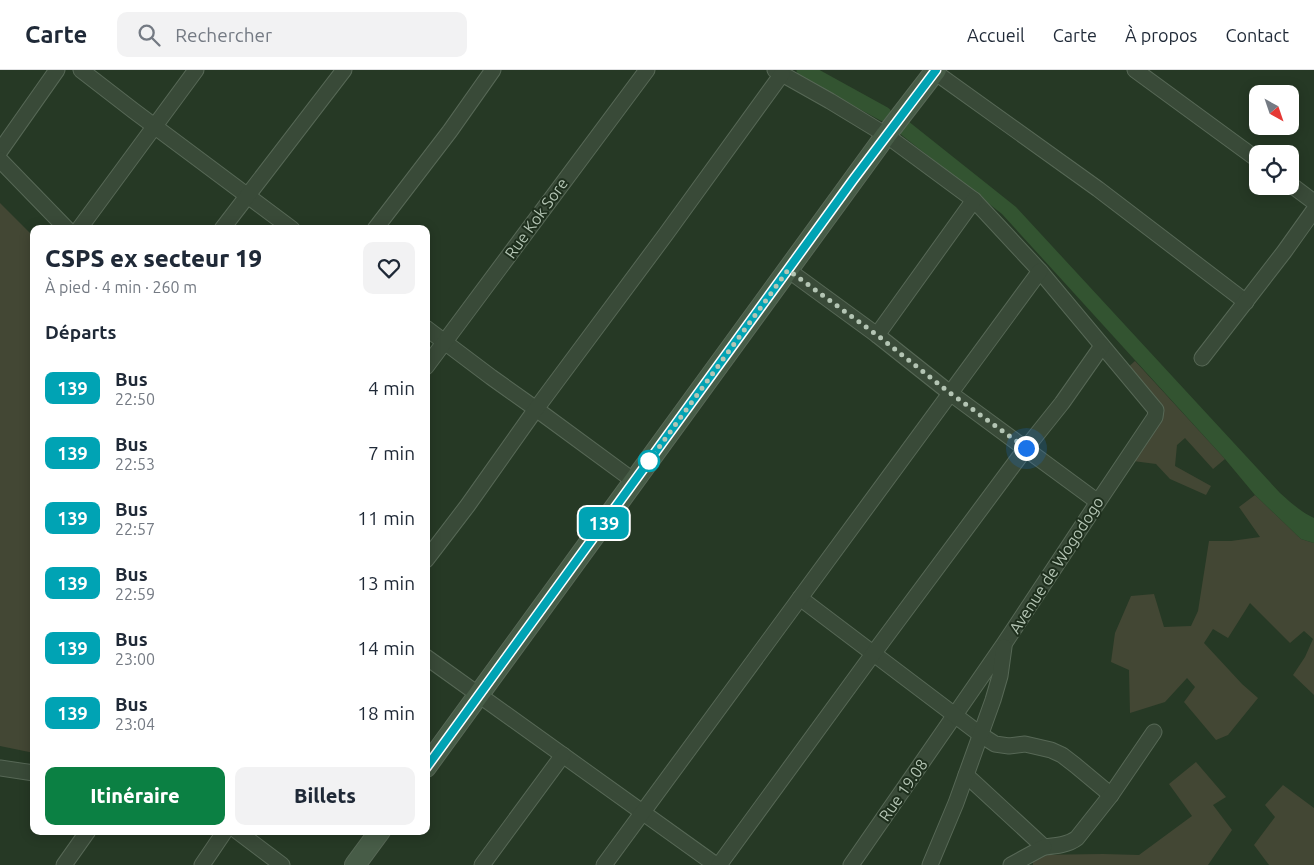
<!DOCTYPE html>
<html lang="fr">
<meta charset="utf-8">
<style>
body{margin:0;font-family:Ubuntu,sans-serif;background:#f2f2f3;color:#1f2937;height:100vh;display:flex;flex-direction:column;font-size:19px;white-space:nowrap}
*{box-sizing:border-box;margin:0}
p{font-size:16px;color:#747a83}
.icon{flex:none;width:28px;height:28px;fill:none;stroke:currentColor;stroke-width:2;stroke-linecap:round;stroke-linejoin:round}
.map{position:relative;flex:1;overflow:hidden}
.panel{position:absolute;left:30px;top:155px;width:400px;height:610px;display:flex;flex-direction:column;background:#fff;border-radius:10px;box-shadow:0 2px 12px #0003}
.panel>*{flex:none}
.badge{padding:0 10px;border-radius:8px;font-size:18px;line-height:32px}
.needle{width:32px;rotate:140deg}
.fabs{position:absolute;left:1249px;top:15px;display:grid;gap:10px}
.fabs a{display:grid;place-items:center;width:50px;height:50px;border-radius:10px;background:#fff;box-shadow:0 2px 12px #0003;font-size:25px}
.you{position:absolute;width:25px;height:25px;margin:-12px;border:4px solid #fff;border-radius:50%;background:#1a73e8;box-shadow:0 0 0 8px #1a73e833}
.map>.badge{position:absolute;translate:-50% -50%;box-shadow:0 0 0 2px #fff}
h2{padding:0 15px;font-size:19px;line-height:45px}
.round{display:grid;place-items:center;flex:none;width:52px;height:52px;border-radius:10px;background:#f2f2f3}
.head{display:flex;align-items:center;justify-content:space-between;height:85px;padding:0 15px}
h1{font-size:24px;font-weight:800;line-height:38px}
.button{display:flex;gap:10px;margin-top:auto;padding:10px 15px}
.button a{flex:1;height:58px;border-radius:10px;background:#0b8043;color:#fff;font-size:20px;font-weight:800;line-height:58px;text-align:center}
.button a+a{background:#f2f2f3;color:#1f2937}
ul{padding:0;list-style:none}
li{display:flex;align-items:center;gap:15px;height:65px;padding:0 15px}
li div{flex:1}
li b{display:block;font-size:19px}
li em{font-style:normal}
li .badge{min-width:55px;font-weight:700;text-align:center}
header{display:flex;align-items:center;gap:30px;box-sizing:border-box;height:70px;padding:0 25px;background:#fff;border-bottom:1px solid #e0e1e3}
header strong{font-size:24px}
nav{display:flex;gap:28px;margin-inline-start:auto;font-size:18px}
.search{width:350px;height:45px;background:#f2f2f3;display:flex;align-items:center;gap:12px;box-sizing:border-box;padding:0 18px;border-radius:10px;color:#747a83;font-size:19px}
.map>svg:first-child{display:block}
</style>
<header>
<strong>Carte</strong>
<div class="search"><svg class="icon" aria-label="search" viewBox="0 0 24 24"><circle cx="10" cy="10" r="6"/><path d="M15 15l6 6"/></svg>Rechercher</div>
<nav><a>Accueil</a><a>Carte</a><a>À propos</a><a>Contact</a></nav>
</header>
<div class="map">
<svg width="1314" height="795" viewBox="0 0 1314 795">
<rect width="100%" height="100%" fill="#263925"/>
<g fill="#434734">
<path d="M0,133L34,167V683L0,676Z"/>
<path d="M1135,291L1225,389L1213,399L1185,368L1177,375L1175,396L1211,416L1206,425L1170,409L1156,394L1133,391L1164,343L1126,299Z"/>
<path d="M1255,425L1301,469L1314,473V625L1293,605L1305,587L1313,569L1304,561L1290,573L1250,533L1228,568L1213,559L1204,573L1242,614L1258,628L1228,665L1216,670L1184,632L1195,617L1187,608L1165,632L1130,643L1129,600L1111,592L1115,563L1131,526L1154,524L1164,557L1191,556L1198,541L1209,471H1231L1260,467L1239,437Z"/>
<path d="M1196,692L1226,727L1213,735L1232,760L1208,795H1033V785L1103,784L1139,785L1192,746L1169,714Z"/>
<path d="M1283,715L1314,738V795H1269L1254,775L1275,747L1265,735Z"/>
</g>
<path fill="#335431" d="M908,51L1016,137L1280,423C1291,433 1301,442 1314,448V473L1301,469L1255,425L1225,389L1002,144L899,63Z"/>
<g fill="none" stroke-linecap="round" stroke-linejoin="round">
<path stroke="#335431" stroke-width="15" d="M804,0L884,44"/>
<defs>
<g id="street">
<path d="M81,0L134,41L292,159"/>
<path d="M775,0L830,31L886,65L974,130L1040,201L1156,340L1155,347L1098,432L1004,574L851,795"/>
<path d="M932,0L1098,119L1246,232"/>
<path d="M1135,0L1258,90"/>
<path d="M0,81L57,0"/>
<path d="M0,90L67,159"/>
<path d="M1290,114L1314,132"/>
<path d="M79,159L196,0"/>
<path d="M222,159L344,0"/>
<path d="M375,159L450,61L493,0"/>
<path d="M788,200L877,265L950,323L1098,432"/>
<path d="M426,258L491,307L536,339L634,411"/>
<path d="M877,265L974,130"/>
<path d="M1202,288L1284,182L1314,140"/>
<path d="M426,297L647,0"/>
<path d="M426,490L468,435L536,339L666,164L782,4"/>
<path d="M800,528L981,665L995,674L1009,676L1025,674L1051,680L1062,685L1075,695L1111,725"/>
<path d="M426,587L716,795"/>
<path d="M0,698L34,703"/>
<path d="M966,705L1044,777C1055,776 1068,775 1077,768L1111,725L1154,662"/>
<path d="M237,761L282,795"/>
<path d="M64,795L88,761"/>
<path d="M202,795L225,761"/>
<path d="M482,795L563,685"/>
<path d="M604,795L1040,201"/>
<path d="M719,795L873,584L1026,378L1062,333L1102,276"/>
<path d="M930,795L956,733L993,630L1000,606L1004,577"/>
<path d="M1011,795L1044,777"/>
</g>
<g id="secondary">
<path d="M426,697L886,65L936,0"/>
<path d="M355,795L380,761"/>
</g>
</defs>
<use href="#street" stroke="#576856" stroke-width="17"/>
<use href="#secondary" stroke="#576856" stroke-width="22"/>
<use href="#street" stroke="#394a38" stroke-width="15"/>
<use href="#secondary" stroke="#475c47" stroke-width="20"/>
</g>
<g fill="none" stroke-linecap="round" stroke-linejoin="round">
<defs>
<path id="line" d="M426,698L853,110L936,0"/>
</defs>
<use href="#line" stroke="#fff" stroke-width="11"/>
<use href="#line" stroke="#00a3b4" stroke-width="8"/>
<path stroke="#b4c5b4" stroke-width="5" stroke-dasharray="0 9" d="M649,391L788,200L877,265L950,323L1026,378"/>
</g>
<circle fill="#fff" stroke="#00a3b4" stroke-width="2.5" cx="649" cy="391" r="10"/>
<g text-anchor="middle" stroke-width="4" stroke-linejoin="round" paint-order="stroke">
<g font-size="16" fill="#b4c5b4" stroke="#1e2f1d">
<text transform="translate(536 148) rotate(-54)" y="6">Rue Kok Sore</text>
<text transform="translate(1056 495) rotate(-57)" y="6">Avenue de Wogodogo</text>
<text transform="translate(903 720) rotate(-55)" y="6">Rue 19.08</text>
</g>
</g>
</svg>
<div class="fabs">
<a><svg class="needle" viewBox="-14 -14 28 28"><path d="M0-13l5 13h-10z" fill="#e53935"/><path d="M0 13l5-13h-10z" fill="#747a83"/></svg></a>
<a><svg class="icon" aria-label="locate" viewBox="0 0 24 24"><circle cx="12" cy="12" r="6"/><path d="M12 2v4M12 18v4M2 12h4M18 12h4"/></svg></a>
</div>
<div class="you" style="left:1026px;top:378px"></div>
<b class="badge" style="left:604px;top:453px;background:#00a3b4;color:#fff">139</b>
<section class="panel">
<div class="head"><div><h1>CSPS ex secteur 19</h1><p>À pied · 4 min · 260 m</p></div><a class="round"><svg class="icon" aria-label="heart" viewBox="0 0 24 24"><path d="M12 20l-8-8c-3-5 5-10 8-4 3-6 11-1 8 4z"/></svg></a></div>
<h2>Départs</h2>
<ul>
<li><span class="badge" style="background:#00a3b4;color:#fff">139</span><div><b>Bus</b><p>22:50</p></div><em>4 min</em></li>
<li><span class="badge" style="background:#00a3b4;color:#fff">139</span><div><b>Bus</b><p>22:53</p></div><em>7 min</em></li>
<li><span class="badge" style="background:#00a3b4;color:#fff">139</span><div><b>Bus</b><p>22:57</p></div><em>11 min</em></li>
<li><span class="badge" style="background:#00a3b4;color:#fff">139</span><div><b>Bus</b><p>22:59</p></div><em>13 min</em></li>
<li><span class="badge" style="background:#00a3b4;color:#fff">139</span><div><b>Bus</b><p>23:00</p></div><em>14 min</em></li>
<li><span class="badge" style="background:#00a3b4;color:#fff">139</span><div><b>Bus</b><p>23:04</p></div><em>18 min</em></li>
</ul>
<div class="button"><a>Itinéraire</a><a>Billets</a></div>
</section>
</div>
